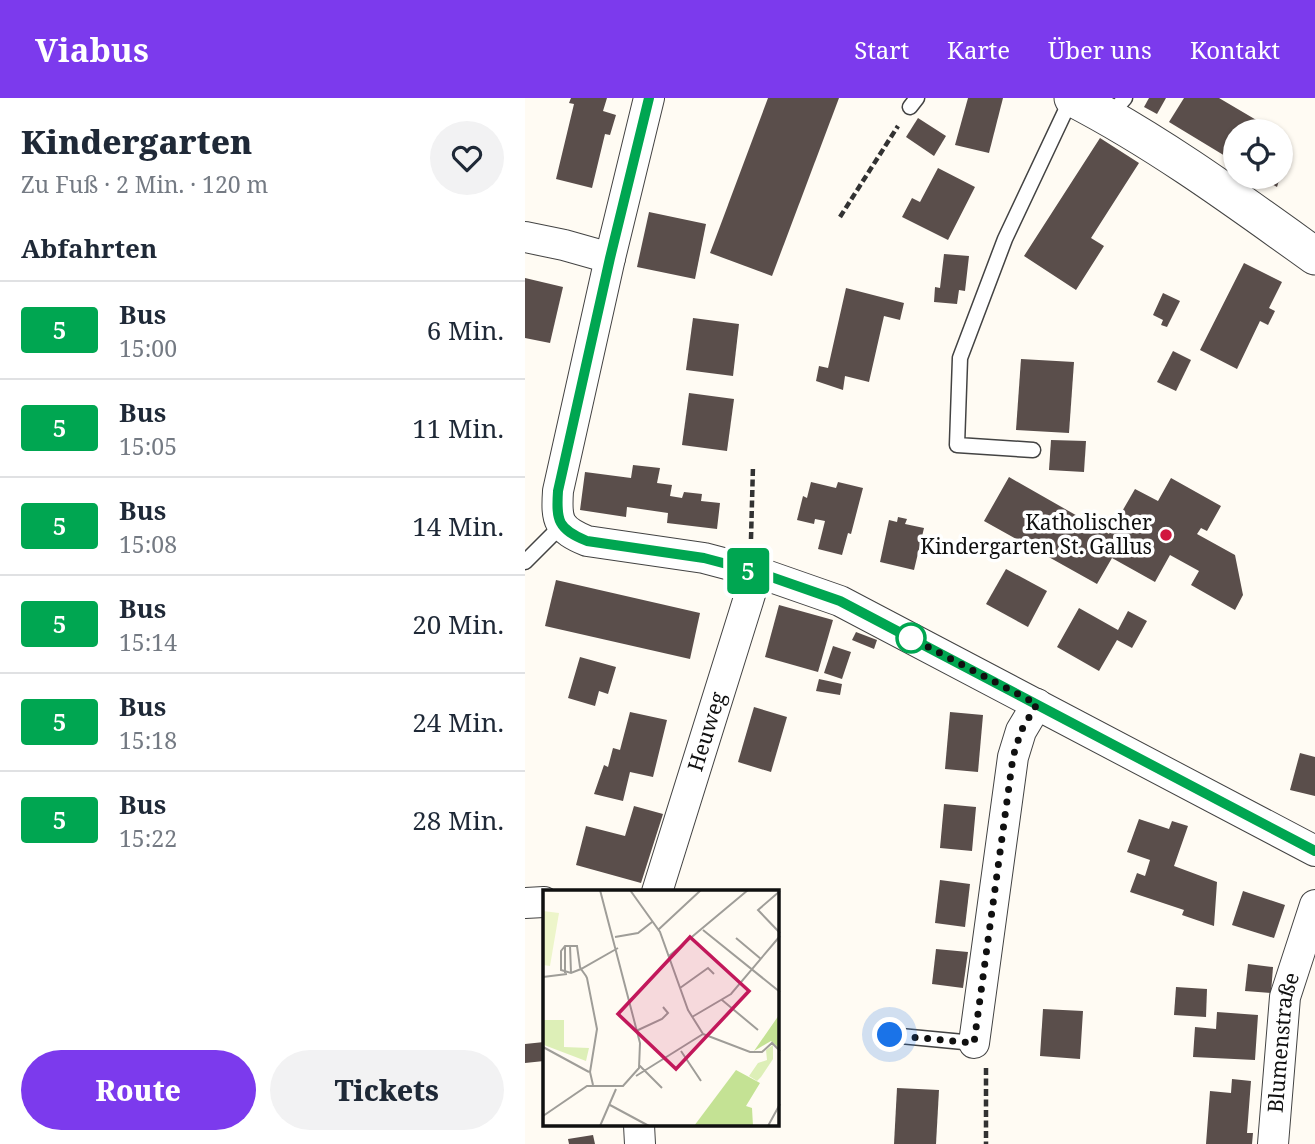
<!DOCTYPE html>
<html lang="de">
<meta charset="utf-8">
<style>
body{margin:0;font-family:"Noto Serif",serif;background:#f2f2f3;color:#1f2937;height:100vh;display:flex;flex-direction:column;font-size:26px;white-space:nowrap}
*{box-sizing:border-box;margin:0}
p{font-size:23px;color:#747a83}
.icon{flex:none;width:38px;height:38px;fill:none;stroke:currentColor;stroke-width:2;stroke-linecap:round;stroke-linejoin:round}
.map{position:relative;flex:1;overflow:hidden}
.drawer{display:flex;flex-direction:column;background:#fff;width:525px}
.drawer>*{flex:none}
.badge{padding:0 14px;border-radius:5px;font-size:24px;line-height:46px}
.fabs{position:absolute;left:698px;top:21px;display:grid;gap:14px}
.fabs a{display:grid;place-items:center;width:70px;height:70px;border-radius:50%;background:#fff;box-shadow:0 2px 5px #0004;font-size:35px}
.you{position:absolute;width:35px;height:35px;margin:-18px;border:5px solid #fff;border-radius:50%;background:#1a73e8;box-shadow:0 0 0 10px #1a73e833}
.map>.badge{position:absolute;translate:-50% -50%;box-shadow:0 0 0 4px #fff}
h2{padding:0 21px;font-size:26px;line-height:63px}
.round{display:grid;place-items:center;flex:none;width:74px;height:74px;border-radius:37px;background:#f2f2f3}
.headline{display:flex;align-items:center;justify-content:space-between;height:119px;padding:0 21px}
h1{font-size:33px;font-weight:800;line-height:52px}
.cta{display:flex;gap:14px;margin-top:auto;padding:14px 21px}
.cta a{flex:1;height:80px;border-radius:42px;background:#7c3aed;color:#fff;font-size:28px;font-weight:800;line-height:80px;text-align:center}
.cta a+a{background:#f2f2f3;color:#1f2937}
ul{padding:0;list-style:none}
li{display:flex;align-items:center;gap:21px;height:98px;padding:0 21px;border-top:2px solid #e0e1e3}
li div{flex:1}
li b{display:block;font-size:26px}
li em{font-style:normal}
li .badge{min-width:77px;font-weight:700;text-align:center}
header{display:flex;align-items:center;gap:42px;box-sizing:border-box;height:98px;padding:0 35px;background:#7c3aed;color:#fff}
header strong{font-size:33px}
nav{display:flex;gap:38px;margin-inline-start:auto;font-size:24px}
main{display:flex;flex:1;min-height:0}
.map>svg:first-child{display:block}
</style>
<header>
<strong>Viabus</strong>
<nav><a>Start</a><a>Karte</a><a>Über uns</a><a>Kontakt</a></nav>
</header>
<main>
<section class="drawer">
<div class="headline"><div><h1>Kindergarten</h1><p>Zu Fuß · 2 Min. · 120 m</p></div><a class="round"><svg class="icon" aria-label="heart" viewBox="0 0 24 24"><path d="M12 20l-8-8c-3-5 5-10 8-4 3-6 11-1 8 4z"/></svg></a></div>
<h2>Abfahrten</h2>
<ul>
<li><span class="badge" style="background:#00a651;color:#fff">5</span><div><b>Bus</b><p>15:00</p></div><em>6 Min.</em></li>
<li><span class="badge" style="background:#00a651;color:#fff">5</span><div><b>Bus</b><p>15:05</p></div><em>11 Min.</em></li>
<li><span class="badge" style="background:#00a651;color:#fff">5</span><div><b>Bus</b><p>15:08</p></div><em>14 Min.</em></li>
<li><span class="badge" style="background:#00a651;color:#fff">5</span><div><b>Bus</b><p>15:14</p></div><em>20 Min.</em></li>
<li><span class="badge" style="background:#00a651;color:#fff">5</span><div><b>Bus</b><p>15:18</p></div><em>24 Min.</em></li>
<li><span class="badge" style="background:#00a651;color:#fff">5</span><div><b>Bus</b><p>15:22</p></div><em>28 Min.</em></li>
</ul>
<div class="cta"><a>Route</a><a>Tickets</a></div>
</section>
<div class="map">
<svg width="790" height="1046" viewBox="0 0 790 1046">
<rect width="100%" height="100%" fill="#fffbf3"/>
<g fill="#5a4e4b">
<path d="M46,0H82L78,13L91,17L85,37L80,36L67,90L31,81L49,6L44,5Z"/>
<path d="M243,0H314L247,178L185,155Z"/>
<path d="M443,0H478L464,55L430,47Z"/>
<path d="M624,0H641L632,16L619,9Z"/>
<path d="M659,0H694L750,33H710V64L644,24Z"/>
<path d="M393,20L421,38L409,58L381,39Z"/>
<path d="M575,40L614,65L566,140L579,148L551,192L499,158Z"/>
<path d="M756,57L761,60L756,75Z"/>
<path d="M413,70L450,89L423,142L377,119L387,100L395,104Z"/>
<path d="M735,79H755L752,89Z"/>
<path d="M124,114L181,126L170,181L112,169Z"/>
<path d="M419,156L444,158L440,193L434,192L432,206L409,204L410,189L415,190Z"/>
<path d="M719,165L757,184L744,210L750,213L743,227L735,223L712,271L675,252Z"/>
<path d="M0,180L38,189L25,245L0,240Z"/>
<path d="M321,190L379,205L375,222L359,218L344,284L320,278L318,292L291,283L294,268L303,270Z"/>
<path d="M638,195L655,203L642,229L636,227L638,222L628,217Z"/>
<path d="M168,220L214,226L208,278L161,272Z"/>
<path d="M648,253L666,262L651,293L632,284Z"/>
<path d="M496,261L549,264L544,335L491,332Z"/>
<path d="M164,295L209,301L202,353L157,347Z"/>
<path d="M526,342L561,343L559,374L524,372Z"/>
<path d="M108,367L135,370L132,385L147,387L145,398L157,400L159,394L177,396L176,403L195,405L192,431L142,425L143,415L102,409L101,419L55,412L60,374L106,380Z"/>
<path d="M484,379L584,436L610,391L633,403L646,380L696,408L682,433L676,430L672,436L710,457L718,497L710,512L666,487L674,473L645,457L630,484L587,460L572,486L459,423Z"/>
<path d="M286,384L311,390L313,384L338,390L326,436L323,435L317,457L293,451L300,423L290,421L289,426L272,422L278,398L282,400Z"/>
<path d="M373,419L382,421L380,426L399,430L389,472L355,464L364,422L372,424Z"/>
<path d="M481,471L522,493L503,529L461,506Z"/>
<path d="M31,482L175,515L165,561L20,528Z"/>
<path d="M254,507L308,522L293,574L240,559Z"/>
<path d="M554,510L593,532L603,513L622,523L607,550L592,542L574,573L532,549Z"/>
<path d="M331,534L352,542L349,551L327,542Z"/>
<path d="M308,548L326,554L317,581L299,575Z"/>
<path d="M55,559L91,569L83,596L74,593L70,608L43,600Z"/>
<path d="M294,581L317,586L315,597L291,593Z"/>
<path d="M229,609L262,619L246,674L213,664Z"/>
<path d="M105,614L142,622L128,679L105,674L98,703L69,696L79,667L83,669L88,650L95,652Z"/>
<path d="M425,614L458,617L453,674L420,671Z"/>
<path d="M775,655L790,659V698L765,692Z"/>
<path d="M419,706L451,709L447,753L415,750Z"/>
<path d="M109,708L138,716L116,785L51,767L61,728L100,738Z"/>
<path d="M614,721L644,731L647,723L663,728L649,768L692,784L689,828L657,817L659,812L605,794L612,775L620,778L625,762L602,754Z"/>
<path d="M415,782L445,786L440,829L410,825Z"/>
<path d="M718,793L760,807L749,840L707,827Z"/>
<path d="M411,851L443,854L438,890L407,886Z"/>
<path d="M723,866L748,869L746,895L720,893Z"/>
<path d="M651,889L682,891L681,919L649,917Z"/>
<path d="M518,911L558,913L555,961L515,958Z"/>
<path d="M692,914L733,917L730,962L668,959L670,929L691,931Z"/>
<path d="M19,944V963L0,965V946Z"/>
<path d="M707,981L726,983L722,1035H728L727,1046H681L685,993L706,995Z"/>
<path d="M372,990L414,992L411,1046H369Z"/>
<path d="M68,1037L70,1046H44L43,1041Z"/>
</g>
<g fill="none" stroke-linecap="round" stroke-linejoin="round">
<defs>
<g id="service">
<path d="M385,9L392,0"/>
<path d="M585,17L600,0"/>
<path d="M508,352L432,347L435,260L480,141L546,1"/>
<path d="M0,464L36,428"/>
<path d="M365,937L449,945"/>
</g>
<g id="minor">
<path d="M124,0L85,160L33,393C31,423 33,431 62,443L179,460L232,474L315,503L790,753"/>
<path d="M0,139L39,147L85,160"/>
<path id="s1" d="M132,794L232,474"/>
<path d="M0,805L19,804"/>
<path d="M449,945L488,659L496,633L512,606"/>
<path d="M114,1027L115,1046"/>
<path id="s2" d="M748,1046L760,899L790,807"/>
</g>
<path id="tertiary" d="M548,0C633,44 712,102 790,158"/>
</defs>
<use href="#service" stroke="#434343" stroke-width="17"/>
<use href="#minor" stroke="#434343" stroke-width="32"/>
<use href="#tertiary" stroke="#434343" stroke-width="39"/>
<g stroke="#323232" stroke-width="4.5" stroke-dasharray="7 3.5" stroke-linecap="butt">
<path d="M315,119L373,28"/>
<path d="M226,441L228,368"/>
<path d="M461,970V1046"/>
</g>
<use href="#service" stroke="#fff" stroke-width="14"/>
<use href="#minor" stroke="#fff" stroke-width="30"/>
<use href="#tertiary" stroke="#fff" stroke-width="37"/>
</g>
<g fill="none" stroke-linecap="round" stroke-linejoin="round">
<defs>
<path id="line" d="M124,0L85,160L33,393C31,423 33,431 62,443L179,460L232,474L315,503L790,753"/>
</defs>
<use href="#line" stroke="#fff" stroke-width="16"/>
<use href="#line" stroke="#00a651" stroke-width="10"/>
<path stroke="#101010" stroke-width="7" stroke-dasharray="0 12.6" d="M365,937L449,945L488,659L496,633L512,606L386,540"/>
</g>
<circle fill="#d1173f" stroke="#fff" stroke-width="2.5" cx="641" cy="437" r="7"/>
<circle fill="#fff" stroke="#00a651" stroke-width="3.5" cx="386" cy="540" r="14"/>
<g text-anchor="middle" stroke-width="7" stroke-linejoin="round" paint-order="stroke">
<g font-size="21" fill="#101010" stroke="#fff" text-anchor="end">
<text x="627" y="432">Katholischer<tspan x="627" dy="24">Kindergarten St. Gallus</tspan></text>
</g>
<g font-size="21" fill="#101010" stroke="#fff">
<text dy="7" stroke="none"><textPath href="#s1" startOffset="168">Heuweg</textPath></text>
<text dy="7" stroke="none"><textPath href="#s2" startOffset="102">Blumenstraße</textPath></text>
</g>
</g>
<g transform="translate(18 792)">
<rect width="236" height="236" fill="#fffbf3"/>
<path d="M1,130H21V157L46,158L43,171L1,155ZM230,155V169L218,187L214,191L206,186L215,173L224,170L223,160Z" fill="#ddefb7"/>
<path d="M236,125V158L228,151L211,161ZM193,180L217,193L203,216L209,218L210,236H151Z" fill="#c4e294"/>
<path d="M0,21L16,23L7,76L0,75Z" fill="#edf5ca"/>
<path fill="none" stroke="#9f9d98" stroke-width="2" d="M87,0L117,42L145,120L160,144L93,186M237,1L215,20L237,43M115,40L158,0M160,40L237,102M72,47L95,43L109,32M193,48L218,69M27,55L28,83M22,56V83M126,66L205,0M0,87L24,84M137,98L165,78L171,84M179,110L215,140M149,127L188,104L237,46M93,141L119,129L125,123L120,117M160,144L207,162H219L229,153L237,161M0,157L46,182M138,161L158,191M96,175L119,198M50,195L47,182L54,139L44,88L43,86L38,79L37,77L34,56H22L18,61V80L28,83L38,79L75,58M67,215L106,236M0,226L44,196H80L96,178L97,153L57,0M57,236L73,199M225,236L237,214"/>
<path fill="#c2185b" fill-opacity="0.15" stroke="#c2185b" stroke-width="3.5" d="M147,47L206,101L133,179L75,124Z"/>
<rect width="236" height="236" fill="none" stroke="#101010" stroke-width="3.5"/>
</g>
</svg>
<div class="fabs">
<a><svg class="icon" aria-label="locate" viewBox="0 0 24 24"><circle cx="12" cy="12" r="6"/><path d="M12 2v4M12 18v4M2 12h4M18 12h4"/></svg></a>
</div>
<div class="you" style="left:365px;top:937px"></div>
<b class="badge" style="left:223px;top:473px;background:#00a651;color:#fff">5</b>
</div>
</main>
